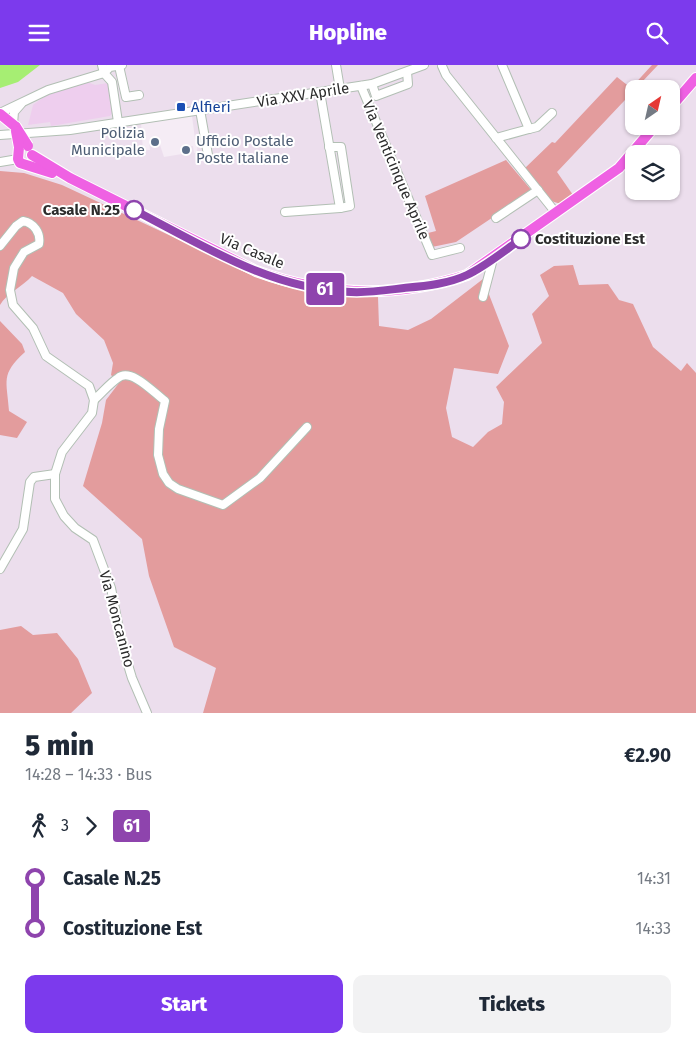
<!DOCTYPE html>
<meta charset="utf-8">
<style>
body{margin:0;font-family:"Fira Sans",sans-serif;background:#f2f2f3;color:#1f2937;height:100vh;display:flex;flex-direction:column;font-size:19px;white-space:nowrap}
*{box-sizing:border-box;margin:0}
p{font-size:16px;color:#747a83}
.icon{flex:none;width:28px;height:28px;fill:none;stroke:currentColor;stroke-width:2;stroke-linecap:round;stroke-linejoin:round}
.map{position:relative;height:648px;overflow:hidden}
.side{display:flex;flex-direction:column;background:#fff;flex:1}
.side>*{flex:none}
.badge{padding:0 10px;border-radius:4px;font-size:18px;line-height:32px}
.needle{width:32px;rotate:34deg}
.controls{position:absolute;left:625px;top:15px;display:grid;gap:10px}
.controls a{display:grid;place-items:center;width:55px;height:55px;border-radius:10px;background:#fff;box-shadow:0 1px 4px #0004;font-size:25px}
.map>.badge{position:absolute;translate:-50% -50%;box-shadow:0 0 0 2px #fff}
.legs{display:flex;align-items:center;gap:8px;height:55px;padding:0 25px;font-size:16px}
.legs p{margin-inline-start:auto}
.summary{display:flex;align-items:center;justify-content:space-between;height:85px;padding:0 25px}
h1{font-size:28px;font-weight:800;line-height:38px}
.cta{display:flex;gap:10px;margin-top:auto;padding:10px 25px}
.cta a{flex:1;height:58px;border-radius:10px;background:#7c3aed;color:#fff;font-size:20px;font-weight:800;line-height:58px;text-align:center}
.cta a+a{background:#f2f2f3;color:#1f2937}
ul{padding:0 25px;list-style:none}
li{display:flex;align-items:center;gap:18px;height:50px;font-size:19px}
li i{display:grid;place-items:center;width:8px;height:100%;margin:0 6px;background:currentColor}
li i::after{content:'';width:12px;height:12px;margin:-6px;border:4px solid;border-radius:50%;background:#fff}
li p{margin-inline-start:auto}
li:first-child i{background:linear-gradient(#0000 50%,currentColor 0)}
li:last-child i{background:linear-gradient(currentColor 50%,#0000 0)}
header{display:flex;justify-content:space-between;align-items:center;height:65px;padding:0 25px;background:#7c3aed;color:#fff;font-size:22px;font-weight:800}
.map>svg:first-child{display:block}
</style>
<header><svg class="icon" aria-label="menu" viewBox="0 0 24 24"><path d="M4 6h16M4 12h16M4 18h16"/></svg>Hopline<svg class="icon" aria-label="search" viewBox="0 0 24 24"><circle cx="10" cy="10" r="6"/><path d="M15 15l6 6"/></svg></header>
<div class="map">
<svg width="696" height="648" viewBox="0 0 696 648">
<rect width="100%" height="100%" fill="#ecdeed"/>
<path fill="#eeceee" d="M87,17L95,20L108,18L113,47L110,51L51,61L50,57L28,60L33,40L51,27Z"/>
<g fill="#e39c9d">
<path d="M652,0H658L557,107L573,130L561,139L551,136L524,104L552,77L555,78L617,12L631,23Z"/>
<path d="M506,95L532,126L456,177L432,182L424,169L436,166L425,131Z"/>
<path d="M0,106L24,108L62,120L248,207C291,222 332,230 378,232L379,261L408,265L431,254L483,214L509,281L498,309L454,303L446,343L452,372L473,382L488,367L502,359L504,337L496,322L542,278L532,249L549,231L540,210L554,201L573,200L579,220L608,219L619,235L633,239L653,282L681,306L687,298L696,308V648H203L216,603L174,582L149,511L142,474L83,421L102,358L106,335L119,318L111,310L113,298L104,275L76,249L63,228L32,211C23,221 6,229 0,240Z"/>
<path d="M0,256L22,279L25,287C0,310 7,315 9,346L27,357L17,373L0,370Z"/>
<path d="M21,561L33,570L57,568L78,594L92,628L71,648H0V565Z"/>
</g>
<path fill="#f5ecf5" d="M192,51L195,74H198L197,87L194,88L193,81L181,83L182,89L164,92L158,74L149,75L150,85H143L141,58Z"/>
<path fill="#a6ee73" d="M0,0H40L18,17L0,23Z"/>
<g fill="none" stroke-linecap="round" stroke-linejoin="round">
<defs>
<g id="minor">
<path d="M102,0L104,8L112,17L118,57"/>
<path d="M336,0L340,24"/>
<path d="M119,1L126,32L139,30"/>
<path d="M442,1L446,10L556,148"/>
<path d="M372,19L376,31L408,19L407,7"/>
<path d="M361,21L432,190L460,183"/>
<path d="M200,45L208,90"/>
<path d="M0,48L48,25L104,8L110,2L122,0"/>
<path d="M13,59L14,47L21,39"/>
<path d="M529,64L537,62L552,48"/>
<path d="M0,70L70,65L372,19L424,0"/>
<path d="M496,73L529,64L502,0"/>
<path d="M329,82H341L350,141L340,143"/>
<path d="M0,97L18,94"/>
<path d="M285,147L340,143L320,27"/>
<path d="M496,153L538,125"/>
<path d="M0,181L16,161L23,156C34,158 41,168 39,179L24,187L14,203L10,225L13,240L33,263L46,291L89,321L94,335L92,348L62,387L55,409V434L64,451L75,463L93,475L111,523L122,580L132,613L147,648"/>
<path d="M483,232L493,194"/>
<path d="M94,335C102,328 109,319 118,313C131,302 154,328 165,336L159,364L158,390L163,409L169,418L178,424L223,440L260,413L307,362"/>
<path d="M0,504L23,464L30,417L34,412L55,409"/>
</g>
<g id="major">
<path d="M671,42L696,13"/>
<path d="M0,49L16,62"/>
<path d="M19,82L18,94L20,98L52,108"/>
<path d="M32,90L70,113L256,206C325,231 397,233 467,210L619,103L655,61"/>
</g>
</defs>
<use href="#minor" stroke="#b2bfb4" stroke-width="10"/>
<use href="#major" stroke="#fff" stroke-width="12"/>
<use href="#minor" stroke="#fff" stroke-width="8"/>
<use href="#major" stroke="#ef61e3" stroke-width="10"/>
<defs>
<g id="major-bridge">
<path d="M16,62L28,81"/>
<path d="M16,66L19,82"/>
</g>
</defs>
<use href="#major-bridge" stroke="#fff" stroke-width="12" stroke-linecap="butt"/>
<use href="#major-bridge" stroke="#ef61e3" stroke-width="10"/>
</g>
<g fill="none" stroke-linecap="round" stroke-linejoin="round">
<defs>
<path id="line-1" d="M134,145C202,180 272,225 351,227C369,228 387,225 404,223C425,221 448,219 467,210C486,201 504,186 521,174"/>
</defs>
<use href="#line-1" stroke="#fff" stroke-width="11"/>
<use href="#line-1" stroke="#8e44ad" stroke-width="8"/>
</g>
<rect fill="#1a4fb4" stroke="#fff" stroke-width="2" x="176" y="37" width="10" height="10" rx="2.5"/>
<g fill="#5c6f8a" stroke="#fff" stroke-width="2">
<circle cx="155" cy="77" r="5"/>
<circle cx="186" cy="85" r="5"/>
</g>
<g fill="#fff" stroke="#8e44ad" stroke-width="2.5">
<circle cx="134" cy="145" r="9"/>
<circle cx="521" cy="174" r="9"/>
</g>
<g text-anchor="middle" stroke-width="4" stroke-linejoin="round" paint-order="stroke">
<g font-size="15" fill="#2c2c2c" stroke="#fff">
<text transform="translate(303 30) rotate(-9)" y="5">Via XXV Aprile</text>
<text transform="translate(396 105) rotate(67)" y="5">Via Venticinque Aprile</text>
<text transform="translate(252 186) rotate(23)" y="5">Via Casale</text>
<text transform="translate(117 554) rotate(75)" y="5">Via Moncanino</text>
</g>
<g font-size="15" fill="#164399" stroke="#fff" text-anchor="start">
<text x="191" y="47">Alfieri</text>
</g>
<g font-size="15" fill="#4e5e75" stroke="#fff" text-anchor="end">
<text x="145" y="73">Polizia<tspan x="145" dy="17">Municipale</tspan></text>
<text x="196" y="81" text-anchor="start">Ufficio Postale<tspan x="196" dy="17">Poste Italiane</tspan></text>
</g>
<g font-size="15" font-weight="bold" fill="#2c2c2c" stroke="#fff" text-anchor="end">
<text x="120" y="150">Casale N.25</text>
<text x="535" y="179" text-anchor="start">Costituzione Est</text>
</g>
</g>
</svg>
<div class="controls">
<a><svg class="needle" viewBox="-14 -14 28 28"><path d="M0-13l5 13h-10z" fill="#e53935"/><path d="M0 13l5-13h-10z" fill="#747a83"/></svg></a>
<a><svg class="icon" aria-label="layers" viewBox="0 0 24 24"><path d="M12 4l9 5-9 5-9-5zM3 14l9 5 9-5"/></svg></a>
</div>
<b class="badge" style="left:325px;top:224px;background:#8e44ad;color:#fff">61</b>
</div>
<section class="side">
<div class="summary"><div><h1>5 min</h1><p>14:28 – 14:33 · Bus</p></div><b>€2.90</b></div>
<div class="legs"><svg class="icon" aria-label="walk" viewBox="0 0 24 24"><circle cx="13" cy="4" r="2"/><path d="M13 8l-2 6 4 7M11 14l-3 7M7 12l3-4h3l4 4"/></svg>3<svg class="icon" aria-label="forward" viewBox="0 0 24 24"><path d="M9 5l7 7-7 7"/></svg><b class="badge" style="background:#8e44ad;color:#fff">61</b></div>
<ul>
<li><i style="color:#8e44ad"></i><b>Casale N.25</b><p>14:31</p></li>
<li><i style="color:#8e44ad"></i><b>Costituzione Est</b><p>14:33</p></li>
</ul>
<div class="cta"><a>Start</a><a>Tickets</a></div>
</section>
